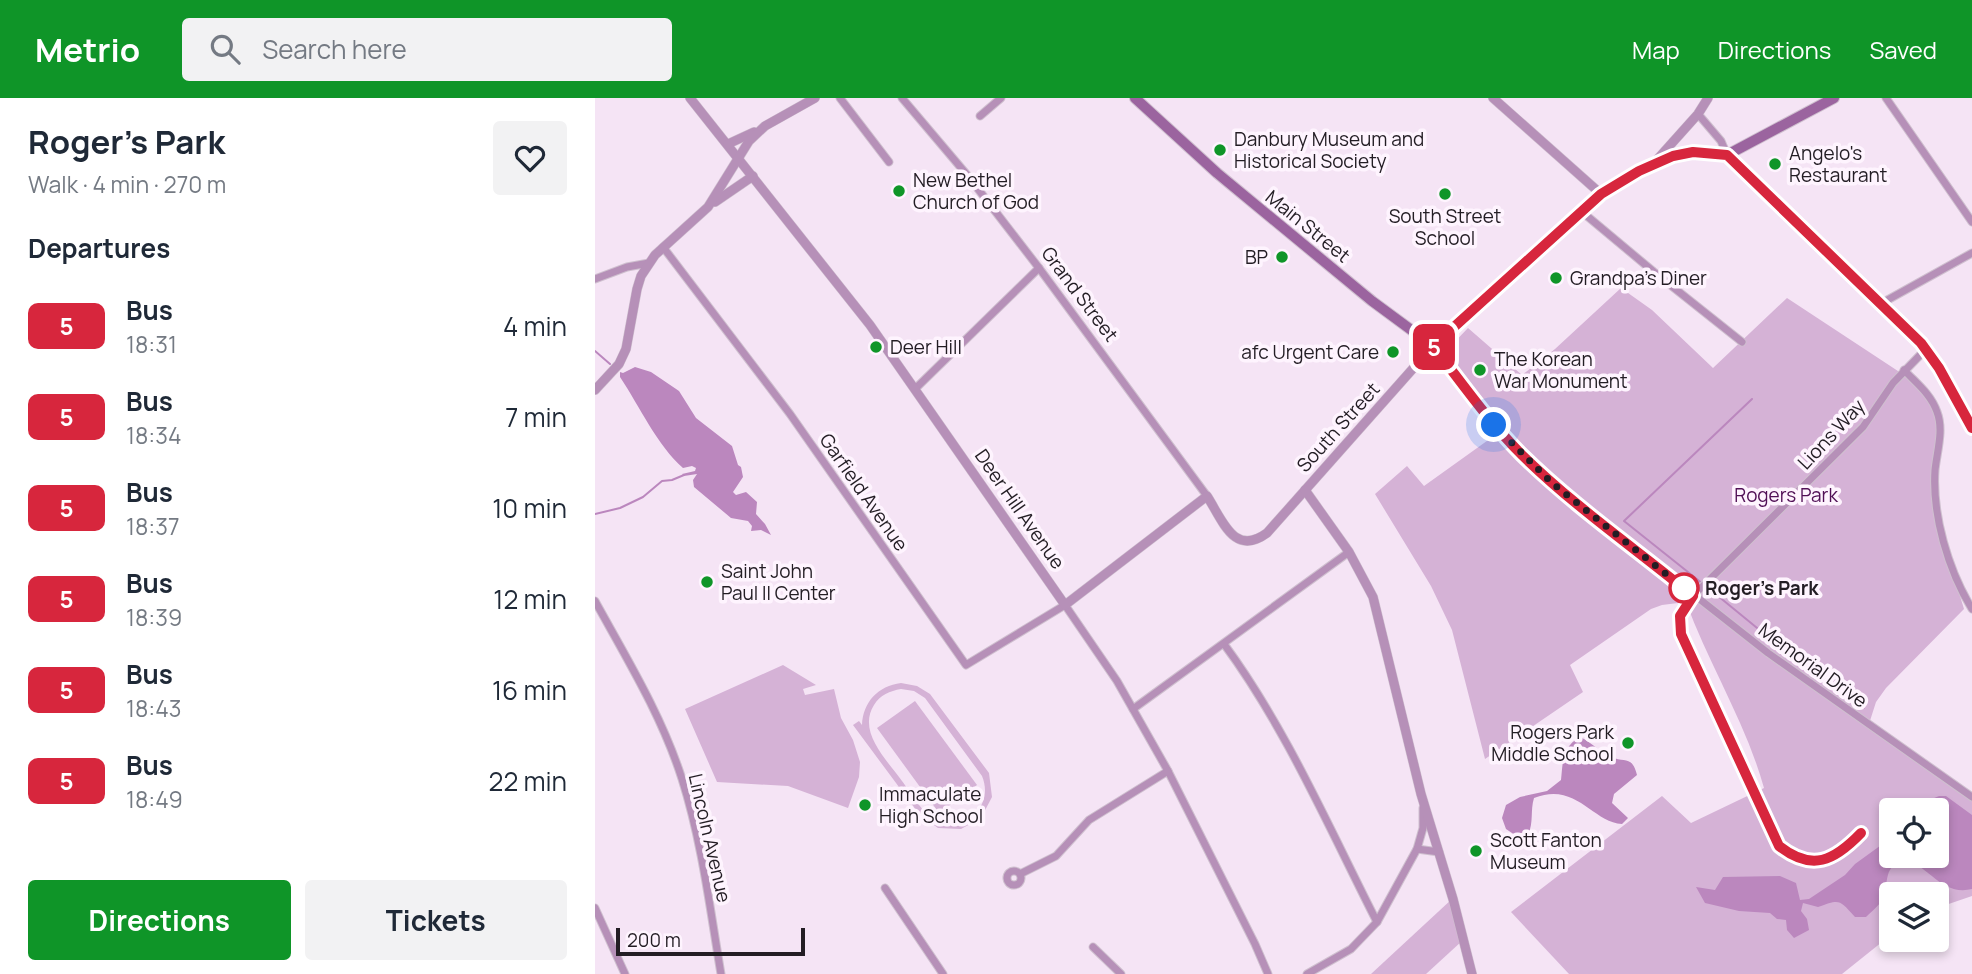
<!DOCTYPE html>
<meta charset="utf-8">
<style>
body{margin:0;font-family:Manrope,sans-serif;background:#f2f2f3;color:#1f2937;height:100vh;display:flex;flex-direction:column;font-size:26px;white-space:nowrap}
*{box-sizing:border-box;margin:0}
p{font-size:23px;color:#747a83}
.icon{flex:none;width:38px;height:38px;fill:none;stroke:currentColor;stroke-width:2;stroke-linecap:round;stroke-linejoin:round}
.map{position:relative;flex:1;overflow:hidden}
.sheet{display:flex;flex-direction:column;background:#fff;width:595px}
.sheet>*{flex:none}
.badge{padding:0 14px;border-radius:10px;font-size:24px;line-height:46px}
.fabs{position:absolute;left:1284px;top:700px;display:grid;gap:14px}
.fabs a{display:grid;place-items:center;width:70px;height:70px;border-radius:7px;background:#fff;box-shadow:0 4px 10px #0003;font-size:35px}
.scale{position:absolute;left:21px;bottom:18px;width:189px;box-sizing:border-box;padding-left:7px;border:4px solid #231d24;border-top:0;font-size:19px;line-height:24px;white-space:nowrap;color:#231d24;-webkit-text-stroke:5px #fef4fe;paint-order:stroke}
.you{position:absolute;width:35px;height:35px;margin:-18px;border:5px solid #fff;border-radius:50%;background:#1a73e8;box-shadow:0 0 0 10px #1a73e833}
.map>.badge{position:absolute;translate:-50% -50%;box-shadow:0 0 0 4px #fff}
h2{padding:0 28px;font-size:26px;line-height:63px}
.round{display:grid;place-items:center;flex:none;width:74px;height:74px;border-radius:7px;background:#f2f2f3}
.head{display:flex;align-items:center;justify-content:space-between;height:119px;padding:0 28px}
h1{font-size:33px;font-weight:700;line-height:52px}
.button{display:flex;gap:14px;margin-top:auto;padding:14px 28px}
.button a{flex:1;height:80px;border-radius:7px;background:#0f9528;color:#fff;font-size:28px;font-weight:700;line-height:80px;text-align:center}
.button a+a{background:#f2f2f3;color:#1f2937}
ul{padding:0;list-style:none}
li{display:flex;align-items:center;gap:21px;height:91px;padding:0 28px}
li div{flex:1}
li b{display:block;font-size:26px}
li em{font-style:normal}
li .badge{min-width:77px;font-weight:700;text-align:center}
header{display:flex;align-items:center;gap:42px;box-sizing:border-box;height:98px;padding:0 35px;background:#0f9528;color:#fff}
header strong{font-size:33px}
nav{display:flex;gap:38px;margin-inline-start:auto;font-size:24px}
.search{width:490px;height:63px;background:#f2f2f3;display:flex;align-items:center;gap:18px;box-sizing:border-box;padding:0 24px;border-radius:7px;color:#747a83;font-size:26px}
main{display:flex;flex:1;min-height:0}
.map>svg:first-child{display:block}
</style>
<header>
<strong>Metrio</strong>
<div class="search"><svg class="icon" aria-label="search" viewBox="0 0 24 24"><circle cx="10" cy="10" r="6"/><path d="M15 15l6 6"/></svg>Search here</div>
<nav><a>Map</a><a>Directions</a><a>Saved</a></nav>
</header>
<main>
<section class="sheet">
<div class="head"><div><h1>Roger's Park</h1><p>Walk · 4 min · 270 m</p></div><a class="round"><svg class="icon" aria-label="heart" viewBox="0 0 24 24"><path d="M12 20l-8-8c-3-5 5-10 8-4 3-6 11-1 8 4z"/></svg></a></div>
<h2>Departures</h2>
<ul>
<li><span class="badge" style="background:#d7263d;color:#fff">5</span><div><b>Bus</b><p>18:31</p></div><em>4 min</em></li>
<li><span class="badge" style="background:#d7263d;color:#fff">5</span><div><b>Bus</b><p>18:34</p></div><em>7 min</em></li>
<li><span class="badge" style="background:#d7263d;color:#fff">5</span><div><b>Bus</b><p>18:37</p></div><em>10 min</em></li>
<li><span class="badge" style="background:#d7263d;color:#fff">5</span><div><b>Bus</b><p>18:39</p></div><em>12 min</em></li>
<li><span class="badge" style="background:#d7263d;color:#fff">5</span><div><b>Bus</b><p>18:43</p></div><em>16 min</em></li>
<li><span class="badge" style="background:#d7263d;color:#fff">5</span><div><b>Bus</b><p>18:49</p></div><em>22 min</em></li>
</ul>
<div class="button"><a>Directions</a><a>Tickets</a></div>
</section>
<div class="map">
<svg width="1377" height="876" viewBox="0 0 1377 876">
<rect width="100%" height="100%" fill="#f5e4f5"/>
<g fill="#d5b2d6" fill-rule="evenodd">
<path d="M1026,190L1057,212L1118,270L1192,200L1309,277L1335,304L1343,329L1336,387L1338,411L1369,511L1291,590L1281,604L1273,629L1377,703V798L1342,810V796H1297V836L1247,876H974L916,814L1067,698L1096,725L1169,690C1151,625 1114,567 1091,504L1067,507L1056,511L975,567L988,594L890,661L857,532L836,488L780,396L812,368L829,388L910,330L849,255L873,230L927,277L960,251ZM1297,712H1342V758H1297Z"/>
<path d="M188,567L221,587L208,591L210,597L239,591L246,620L258,642L265,664L264,679L253,710L193,688L122,684L90,611Z"/>
<path d="M306,585L322,588L335,596L394,675L397,699L386,720L366,731L343,730L324,716L258,627L264,623L267,627C268,604 283,588 306,585ZM306,591L319,593L330,600L387,678C392,690 391,703 382,714C373,725 357,729 343,723C327,716 317,696 307,683C292,662 262,634 279,607C285,597 295,593 306,591Z"/>
<path d="M320,603L382,687L344,715L282,630Z"/>
<path d="M857,801L867,843L831,876H776Z"/>
</g>
<g fill="#bb87be">
<path d="M40,269L56,274L84,293L101,320L137,348L143,367L146,369L148,379L138,394L141,397L151,394L162,404L161,416L170,426L176,437L166,432L156,433L157,428L153,423L136,420L99,389L98,382L102,376L89,378L87,376L100,373L101,370L97,368L88,370C62,347 45,309 25,279V274L28,275Z"/>
<path d="M985,639C996,644 1005,654 1016,659C1030,665 1037,657 1042,677L1019,696L1017,705L1033,720L1027,726C997,724 981,683 939,700C935,713 939,724 933,737L923,739L911,731L907,720L911,707L925,699L952,693L966,682C968,663 967,649 985,639Z"/>
<path d="M1344,698H1351L1377,717V791C1344,799 1332,762 1308,764C1289,766 1293,786 1289,799C1285,807 1277,813 1271,819H1260C1244,801 1245,801 1223,809L1208,805L1206,813L1212,821L1214,832L1199,840L1192,832L1191,822L1182,821L1175,815L1144,813L1110,805L1101,789L1120,792L1128,779L1185,778L1201,785L1205,802L1214,801L1250,777L1260,766L1289,745L1297,736V758H1342V712H1322L1332,703Z"/>
</g>
<g fill="none" stroke-linecap="round" stroke-linejoin="round">
<g stroke="#bb87be" stroke-width="2">
<path d="M0,253L15,266"/>
<path d="M0,416L25,410L48,399L67,383L77,382L89,377"/>
<path d="M1108,486L1029,423L1157,301"/>
<path d="M1112,489L1167,534L1269,610"/>
</g>
<defs>
<g id="minor">
<path d="M245,0L294,64"/>
<path d="M307,0L373,78L444,170L612,398"/>
<path d="M1291,0L1377,124"/>
<path d="M1103,16L1126,43L1132,57"/>
<path d="M385,18L406,0"/>
<path d="M986,113L1059,174L1147,244"/>
<path d="M68,149L195,316L371,567L470,507L522,583L573,673L660,846L673,876"/>
<path d="M0,181L32,169L54,165"/>
<path d="M1287,205L1377,155"/>
<path d="M838,248L899,327L957,385L1173,555L1377,699"/>
<path d="M1309,272C1321,285 1336,296 1342,314C1349,332 1342,353 1340,372C1337,417 1353,472 1377,511"/>
<path d="M320,291L444,170"/>
<path d="M1098,498L1268,329L1298,285L1331,251"/>
<path d="M0,503C32,561 67,618 87,681C107,744 115,811 126,876"/>
<path d="M629,546C691,630 734,730 782,824"/>
<path d="M538,611L754,454"/>
<path d="M822,751L844,754"/>
<circle cx="419" cy="780" r="7"/>
<path d="M425,776L461,758L494,722L573,673"/>
<path d="M290,790L348,876"/>
<path d="M0,810L30,876"/>
<path d="M498,849L526,876"/>
<path d="M712,876L756,851L782,824L822,751L828,730V710"/>
</g>
<g id="tertiary">
<path d="M95,0L275,227L470,507L612,398C628,423 639,459 672,435L838,248"/>
<path d="M898,0L1006,96"/>
<path d="M133,46L159,34"/>
<path d="M1132,57L1326,245L1344,270L1377,330"/>
<path d="M1060,64L1103,16L1113,0"/>
<path d="M120,104L158,78"/>
<path d="M0,292L24,266L31,251L42,191L46,178L60,157L113,109L154,43L170,28L220,0"/>
<path d="M710,392L754,454L778,499L826,696L858,801L877,876"/>
</g>
<path id="secondary" d="M540,0L622,75L777,203L838,248L986,113L1031,80L1078,58L1098,54L1132,57L1239,0"/>
</defs>
<use href="#minor" stroke="#cfc0cf" stroke-width="9"/>
<use href="#tertiary" stroke="#cfc0cf" stroke-width="10"/>
<use href="#secondary" stroke="#cfc0cf" stroke-width="12"/>
<use href="#minor" stroke="#b690b8" stroke-width="7"/>
<use href="#tertiary" stroke="#b690b8" stroke-width="9"/>
<use href="#secondary" stroke="#9b649f" stroke-width="10"/>
</g>
<g fill="none" stroke-linecap="round" stroke-linejoin="round">
<defs>
<path id="line" d="M1266,735C1239,763 1217,774 1184,748L1086,536L1085,518L1098,498C1041,451 980,409 927,357C894,324 867,285 838,248L1006,96L1044,73L1078,58L1098,54L1132,57L1326,245L1344,270L1377,330"/>
</defs>
<use href="#line" stroke="#fff" stroke-width="16"/>
<use href="#line" stroke="#d7263d" stroke-width="10"/>
<path stroke="#231d24" stroke-width="7" stroke-dasharray="0 12.6" d="M899,327L957,385L1091,492L1089,490"/>
</g>
<g fill="#0f9528" stroke="#fef4fe" stroke-width="2.5">
<circle cx="625" cy="52" r="7"/>
<circle cx="1180" cy="66" r="7"/>
<circle cx="304" cy="93" r="7"/>
<circle cx="850" cy="96" r="7"/>
<circle cx="687" cy="159" r="7"/>
<circle cx="961" cy="180" r="7"/>
<circle cx="281" cy="249" r="7"/>
<circle cx="798" cy="254" r="7"/>
<circle cx="885" cy="272" r="7"/>
<circle cx="112" cy="484" r="7"/>
<circle cx="1033" cy="645" r="7"/>
<circle cx="270" cy="707" r="7"/>
<circle cx="881" cy="753" r="7"/>
</g>
<circle fill="#fff" stroke="#d7263d" stroke-width="3.5" cx="1089" cy="490" r="14"/>
<g text-anchor="middle" stroke-width="7" stroke-linejoin="round" paint-order="stroke">
<g font-size="19" fill="#231d24" stroke="#fef4fe" text-anchor="start">
<text x="639" y="48">Danbury Museum and<tspan x="639" dy="22">Historical Society</tspan></text>
<text x="1194" y="62">Angelo's<tspan x="1194" dy="22">Restaurant</tspan></text>
<text x="318" y="89">New Bethel<tspan x="318" dy="22">Church of God</tspan></text>
<text x="850" y="125" text-anchor="middle">South Street<tspan x="850" dy="22">School</tspan></text>
<text x="673" y="166" text-anchor="end">BP</text>
<text x="975" y="187">Grandpa's Diner</text>
<text x="295" y="256">Deer Hill</text>
<text x="784" y="261" text-anchor="end">afc Urgent Care</text>
<text x="899" y="268">The Korean<tspan x="899" dy="22">War Monument</tspan></text>
<text x="126" y="480">Saint John<tspan x="126" dy="22">Paul II Center</tspan></text>
<text x="1019" y="641" text-anchor="end">Rogers Park<tspan x="1019" dy="22">Middle School</tspan></text>
<text x="284" y="703">Immaculate<tspan x="284" dy="22">High School</tspan></text>
<text x="895" y="749">Scott Fanton<tspan x="895" dy="22">Museum</tspan></text>
</g>
<g font-size="19" fill="#231d24" stroke="#fef4fe">
<text transform="translate(713 128) rotate(39)" y="7">Main Street</text>
<text transform="translate(485 196) rotate(53)" y="7">Grand Street</text>
<text transform="translate(743 329) rotate(-48)" y="7">South Street</text>
<text transform="translate(1236 336) rotate(-47)" y="7">Lions Way</text>
<text transform="translate(269 394) rotate(55)" y="7">Garfield Avenue</text>
<text transform="translate(425 411) rotate(55)" y="7">Deer Hill Avenue</text>
<text transform="translate(1218 567) rotate(36)" y="7">Memorial Drive</text>
<text transform="translate(115 740) rotate(77)" y="7">Lincoln Avenue</text>
</g>
<g font-size="19" fill="#511056" stroke="#fef4fe">
<text x="1191" y="404">Rogers Park</text>
</g>
<g font-size="19" font-weight="bold" fill="#231d24" stroke="#fef4fe" text-anchor="start">
<text x="1110" y="497">Roger's Park</text>
</g>
</g>
</svg>
<div class="fabs">
<a><svg class="icon" aria-label="locate" viewBox="0 0 24 24"><circle cx="12" cy="12" r="6"/><path d="M12 2v4M12 18v4M2 12h4M18 12h4"/></svg></a>
<a><svg class="icon" aria-label="layers" viewBox="0 0 24 24"><path d="M12 4l9 5-9 5-9-5zM3 14l9 5 9-5"/></svg></a>
</div>
<div class="scale">200 m</div>
<div class="you" style="left:899px;top:327px"></div>
<b class="badge" style="left:839px;top:249px;background:#d7263d;color:#fff">5</b>
</div>
</main>
